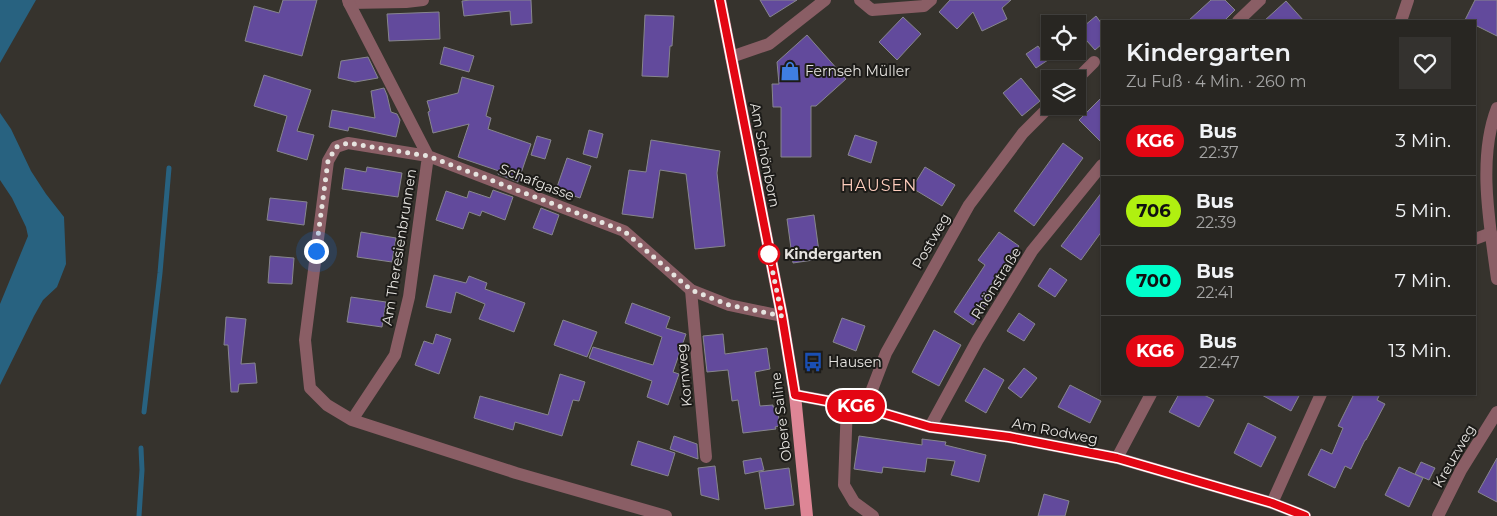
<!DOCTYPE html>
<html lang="de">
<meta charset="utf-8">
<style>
body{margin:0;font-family:Montserrat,sans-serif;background:#34322f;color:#f1f3f6;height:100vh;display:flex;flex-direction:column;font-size:19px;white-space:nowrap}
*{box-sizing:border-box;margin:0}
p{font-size:16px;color:#a5a5a5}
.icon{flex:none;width:28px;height:28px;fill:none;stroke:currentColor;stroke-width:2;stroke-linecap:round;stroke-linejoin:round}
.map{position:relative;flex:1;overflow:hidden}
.details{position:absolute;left:1101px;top:20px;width:375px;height:375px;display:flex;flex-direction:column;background:#282622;border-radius:0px;box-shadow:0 1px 4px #0004,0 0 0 1px #444340}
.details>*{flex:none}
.badge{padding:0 10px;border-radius:16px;font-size:18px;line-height:32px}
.buttons{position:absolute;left:1041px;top:15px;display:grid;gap:10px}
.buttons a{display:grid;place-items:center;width:45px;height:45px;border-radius:0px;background:#282622;box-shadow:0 1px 4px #0004,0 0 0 1px #444340;font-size:25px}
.you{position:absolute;width:25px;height:25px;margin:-12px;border:4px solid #fff;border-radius:50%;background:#1a73e8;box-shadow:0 0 0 8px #1a73e833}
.map>.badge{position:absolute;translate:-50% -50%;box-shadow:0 0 0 2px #fff}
.round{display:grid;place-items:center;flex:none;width:52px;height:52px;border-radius:0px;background:#34322f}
.summary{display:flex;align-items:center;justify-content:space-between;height:85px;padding:0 25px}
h1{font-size:24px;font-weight:600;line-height:38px}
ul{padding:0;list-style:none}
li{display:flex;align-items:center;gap:15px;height:70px;padding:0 25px;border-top:1px solid #444340}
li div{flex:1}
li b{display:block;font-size:19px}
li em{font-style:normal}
li .badge{min-width:55px;font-weight:700;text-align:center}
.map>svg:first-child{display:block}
</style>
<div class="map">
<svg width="1497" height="516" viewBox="0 0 1497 516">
<rect width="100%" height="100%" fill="#36332d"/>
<g fill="#286280">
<path d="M0,0H36L0,63Z"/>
<path d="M0,113L11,129L31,171L46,194L64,217L66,264L57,287L43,300L34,316L0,385V304L28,236L26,227L12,198L0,180Z"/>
</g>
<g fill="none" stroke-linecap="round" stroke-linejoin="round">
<g stroke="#286280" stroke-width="5">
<path d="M144,412L160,273L169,168"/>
<path d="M139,516L142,470L141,448"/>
</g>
</g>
<g fill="#624a9c" stroke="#87868d">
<path d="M283,0H317L302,56L245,41L254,6L279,13Z"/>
<path d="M470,0H531L532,23L511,25L510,11L464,16L462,1Z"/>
<path d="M760,0H797L770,17Z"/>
<path d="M950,0H1011L1002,8L1007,19L982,31L973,12L957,29L939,12Z"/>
<path d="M1211,0H1225L1235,10L1224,21H1188Z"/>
<path d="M1475,0H1497V36L1475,25V21L1465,20Z"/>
<path d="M1286,1L1304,21H1264Z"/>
<path d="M439,12L440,39L389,41L387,14Z"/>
<path d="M645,15L674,16L672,46H670L668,77L642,76Z"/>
<path d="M1096,16L1102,24V44L1095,50L1078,31Z"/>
<path d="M903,17L921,34L897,60L879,42Z"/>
<path d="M807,35L846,79L816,106H811V157H781V107H773L772,84H779L777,62Z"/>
<path d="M1038,46L1048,60L1036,68L1026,54Z"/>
<path d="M444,47L474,56L469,72L440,64Z"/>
<path d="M368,57L378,78L355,82L338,78L341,61Z"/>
<path d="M264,75L311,90L297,131L314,135L307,160L277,151L287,116L254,106Z"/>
<path d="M462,77L494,86L486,116L491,118L488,129L531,144L518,182L498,174L499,171L458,157L469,124L433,133L428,112L430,111L427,101L458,93Z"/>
<path d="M1021,78L1040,101L1022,116L1003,93Z"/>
<path d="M384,88L387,95L391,112L397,114L400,120L396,137L349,127L348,131L329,127L332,110L375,118L371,91Z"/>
<path d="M1102,97V143L1079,120Z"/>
<path d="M589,130L603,134L597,158L583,154Z"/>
<path d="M855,135L877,142L871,163L848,155Z"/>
<path d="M537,136L551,140L545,159L531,155Z"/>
<path d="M651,140L720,151L717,173L725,246L695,249L686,174L660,170L653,218L622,214L629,170L646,172Z"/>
<path d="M1063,143L1083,158L1034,226L1014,211Z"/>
<path d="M567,158L591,166L580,198L556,190Z"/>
<path d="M367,167L402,173L398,197L342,189L345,168L366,172Z"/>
<path d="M925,167L955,185L942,206L912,188Z"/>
<path d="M493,190L513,197L505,220L482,211L480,216L469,212L463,229L436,220L446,191L467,198L469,191L490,198Z"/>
<path d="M1102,192V231L1081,260L1061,246Z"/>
<path d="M270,198L307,202L304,225L267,220Z"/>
<path d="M541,208L559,215L552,235L533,228Z"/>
<path d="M814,215L820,259L793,263L787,219Z"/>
<path d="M361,232L396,238L392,262L357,257Z"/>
<path d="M999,232L1019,246L988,289L994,293L973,325L954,312L985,265L978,260Z"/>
<path d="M270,256L294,258L292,284L268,283Z"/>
<path d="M1050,268L1067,280L1055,297L1038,286Z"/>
<path d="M434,275L466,283L469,276L487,283L485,289L525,303L514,332L479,319L485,304L456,292L451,313L426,307Z"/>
<path d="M351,297L386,302L382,327L347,322Z"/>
<path d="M632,303L670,317L666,328L686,334L673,372L679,374L668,405L647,397L652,381L589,358L593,347L653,365L662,337L625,323Z"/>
<path d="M1019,313L1035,324L1024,341L1007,331Z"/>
<path d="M226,317L246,319L241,364L255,363L257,383L239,384L238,392H231L228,345H224Z"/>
<path d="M842,318L865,326L856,351L833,342Z"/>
<path d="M563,320L597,332L587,357L554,345Z"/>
<path d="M934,330L961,345L939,386L912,372Z"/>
<path d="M436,334L451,339L439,374L415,365L424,341L433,344Z"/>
<path d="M723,334L725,354L767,348L770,369L755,372L760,406L773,405V407L777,406L780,426L775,427L776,429L743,433L738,400L732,401L728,370L707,372L703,336Z"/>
<path d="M984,368L1004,380L986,413L965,401Z"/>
<path d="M1024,368L1037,378L1021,398L1008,388Z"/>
<path d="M560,374L585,382L579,401L573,400L562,436L515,422L513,430L474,418L480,396L548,415Z"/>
<path d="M1070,385L1101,401L1090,423L1058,407Z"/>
<path d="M1179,394H1202L1214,400L1199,427L1169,412Z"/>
<path d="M1260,394H1300L1291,411Z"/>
<path d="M1354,394H1380L1377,400L1385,404L1366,440H1365L1351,469L1345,466L1335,488L1308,475L1321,449L1332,454L1343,428L1338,426Z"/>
<path d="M1248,423L1276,437L1261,467L1234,453Z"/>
<path d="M674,436L697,444L698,459L670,449Z"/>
<path d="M859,436L922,445V439L946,442L945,445L986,455L979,482L951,475L955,461L927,458L925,472L883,467L882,473L854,469Z"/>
<path d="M638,441L675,453L668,476L631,465Z"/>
<path d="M761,458L764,470L745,474L743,461Z"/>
<path d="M1497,458V502L1478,492Z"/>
<path d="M1421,462L1435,468L1429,480L1415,474Z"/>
<path d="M715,466L719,500L701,495L698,468Z"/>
<path d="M1399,467L1423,478L1409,507L1385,495Z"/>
<path d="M789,468L794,505L765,509L759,472Z"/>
<path d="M1044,494L1069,501L1065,516H1038Z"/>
</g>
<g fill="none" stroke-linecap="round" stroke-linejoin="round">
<g stroke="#8a5e65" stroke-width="12">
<path d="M348,0L349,3L406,2L423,0"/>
<path d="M860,0L872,10L924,6L931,0"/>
<path d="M349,3L428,156L624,231L691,290L729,305L782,316"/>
<path d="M1238,21L1260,0"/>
<path d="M1401,21L1408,0"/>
<path d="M731,57L769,44L825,0"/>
<path d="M1077,79L1094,62"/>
<path d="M1497,108C1477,159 1490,226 1497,279"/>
<path d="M1475,239L1491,233"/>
<path d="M691,290L706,457"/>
<path d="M795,395L865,408L930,427L1009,437L1117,458L1272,503L1305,516"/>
<path d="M847,404L844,485L854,502L873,516"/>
<path d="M865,408L886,353L969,205L1023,133L1050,106"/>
<path d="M352,420L395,355L409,297L428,156L348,143L336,147L328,161L305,340L310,388L327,405L352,420L516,473L666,516"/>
<path d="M930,427L977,341L1032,251L1102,165"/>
<path d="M1117,458L1151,394"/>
<path d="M1272,503L1321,394"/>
<path d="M1438,516L1461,470L1497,412"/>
</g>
<path stroke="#de8696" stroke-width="12" d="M720,0L782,316L795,395L807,516"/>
</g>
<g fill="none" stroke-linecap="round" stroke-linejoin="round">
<defs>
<path id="line" d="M720,0L782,316L795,395L865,408L930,427L1009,437L1117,458L1272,503L1305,516"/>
</defs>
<use href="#line" stroke="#fff" stroke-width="11"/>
<use href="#line" stroke="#e30613" stroke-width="8"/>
<path stroke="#e6e4e0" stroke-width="5" stroke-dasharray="0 9" d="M316,251L328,161L336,147L348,143L428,156L624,231L691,290L729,305L782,316L769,254"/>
</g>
<defs>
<symbol id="shop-bare" viewBox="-9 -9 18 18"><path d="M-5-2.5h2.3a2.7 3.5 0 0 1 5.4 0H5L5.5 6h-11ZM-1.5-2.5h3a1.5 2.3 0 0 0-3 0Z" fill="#3f7fe0" stroke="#1c1b18" stroke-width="2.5" paint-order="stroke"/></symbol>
<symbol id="bus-bare" viewBox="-9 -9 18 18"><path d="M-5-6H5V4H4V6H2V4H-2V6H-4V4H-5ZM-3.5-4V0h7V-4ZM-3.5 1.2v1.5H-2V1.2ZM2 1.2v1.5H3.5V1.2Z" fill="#1a4fb4" stroke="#1c1b18" stroke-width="2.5" paint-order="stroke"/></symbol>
</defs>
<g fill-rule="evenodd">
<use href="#shop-bare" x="776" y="57" width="28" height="28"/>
<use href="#bus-bare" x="799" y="348" width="28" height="28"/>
</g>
<circle fill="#fff" stroke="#e30613" stroke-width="2.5" cx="769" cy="254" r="10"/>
<g text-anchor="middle" stroke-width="4" stroke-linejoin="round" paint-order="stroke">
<g font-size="14" fill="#e6e4e0" stroke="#1c1b18" text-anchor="start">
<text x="805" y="76">Fernseh Müller</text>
<text x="828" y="367">Hausen</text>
</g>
<g font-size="14" fill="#e6e4e0" stroke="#1c1b18">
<text transform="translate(765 155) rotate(79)" y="5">Am Schönborn</text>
<text transform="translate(537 182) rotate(21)" y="5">Schafgasse</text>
<text transform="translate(931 241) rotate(-60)" y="5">Postweg</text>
<text transform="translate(399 247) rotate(-81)" y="5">Am Theresienbrunnen</text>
<text transform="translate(996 283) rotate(-58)" y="5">Rhönstraße</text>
<text transform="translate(684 375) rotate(-95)" y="5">Kornweg</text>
<text transform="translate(781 417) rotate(-97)" y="5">Obere Saline</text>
<text transform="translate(1055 431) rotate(11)" y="5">Am Rodweg</text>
<text transform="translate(1454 456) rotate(-60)" y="5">Kreuzweg</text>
</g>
<g font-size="14" font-weight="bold" fill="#e6e4e0" stroke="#1c1b18" text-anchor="start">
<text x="784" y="259">Kindergarten</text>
</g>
<g font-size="16" letter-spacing="1" fill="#ffcebe" stroke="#1c1b18">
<text x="879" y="191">HAUSEN</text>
</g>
</g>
</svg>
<div class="buttons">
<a><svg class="icon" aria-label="locate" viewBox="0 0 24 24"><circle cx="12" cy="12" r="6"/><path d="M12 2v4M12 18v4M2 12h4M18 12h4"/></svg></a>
<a><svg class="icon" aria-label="layers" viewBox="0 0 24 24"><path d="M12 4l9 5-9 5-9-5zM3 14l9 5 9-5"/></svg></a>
</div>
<div class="you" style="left:316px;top:251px"></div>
<b class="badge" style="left:856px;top:406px;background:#e30613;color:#fff">KG6</b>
<section class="details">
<div class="summary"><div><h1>Kindergarten</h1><p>Zu Fuß · 4 Min. · 260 m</p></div><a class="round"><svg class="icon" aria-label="heart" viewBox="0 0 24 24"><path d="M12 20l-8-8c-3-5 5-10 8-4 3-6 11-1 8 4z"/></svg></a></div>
<ul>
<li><span class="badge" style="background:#e30613;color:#fff">KG6</span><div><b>Bus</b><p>22:37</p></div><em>3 Min.</em></li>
<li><span class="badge" style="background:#b0f010;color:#111">706</span><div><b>Bus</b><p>22:39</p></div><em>5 Min.</em></li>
<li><span class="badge" style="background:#0fc;color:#111">700</span><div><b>Bus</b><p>22:41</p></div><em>7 Min.</em></li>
<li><span class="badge" style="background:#e30613;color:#fff">KG6</span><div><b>Bus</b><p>22:47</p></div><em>13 Min.</em></li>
</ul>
</section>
</div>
